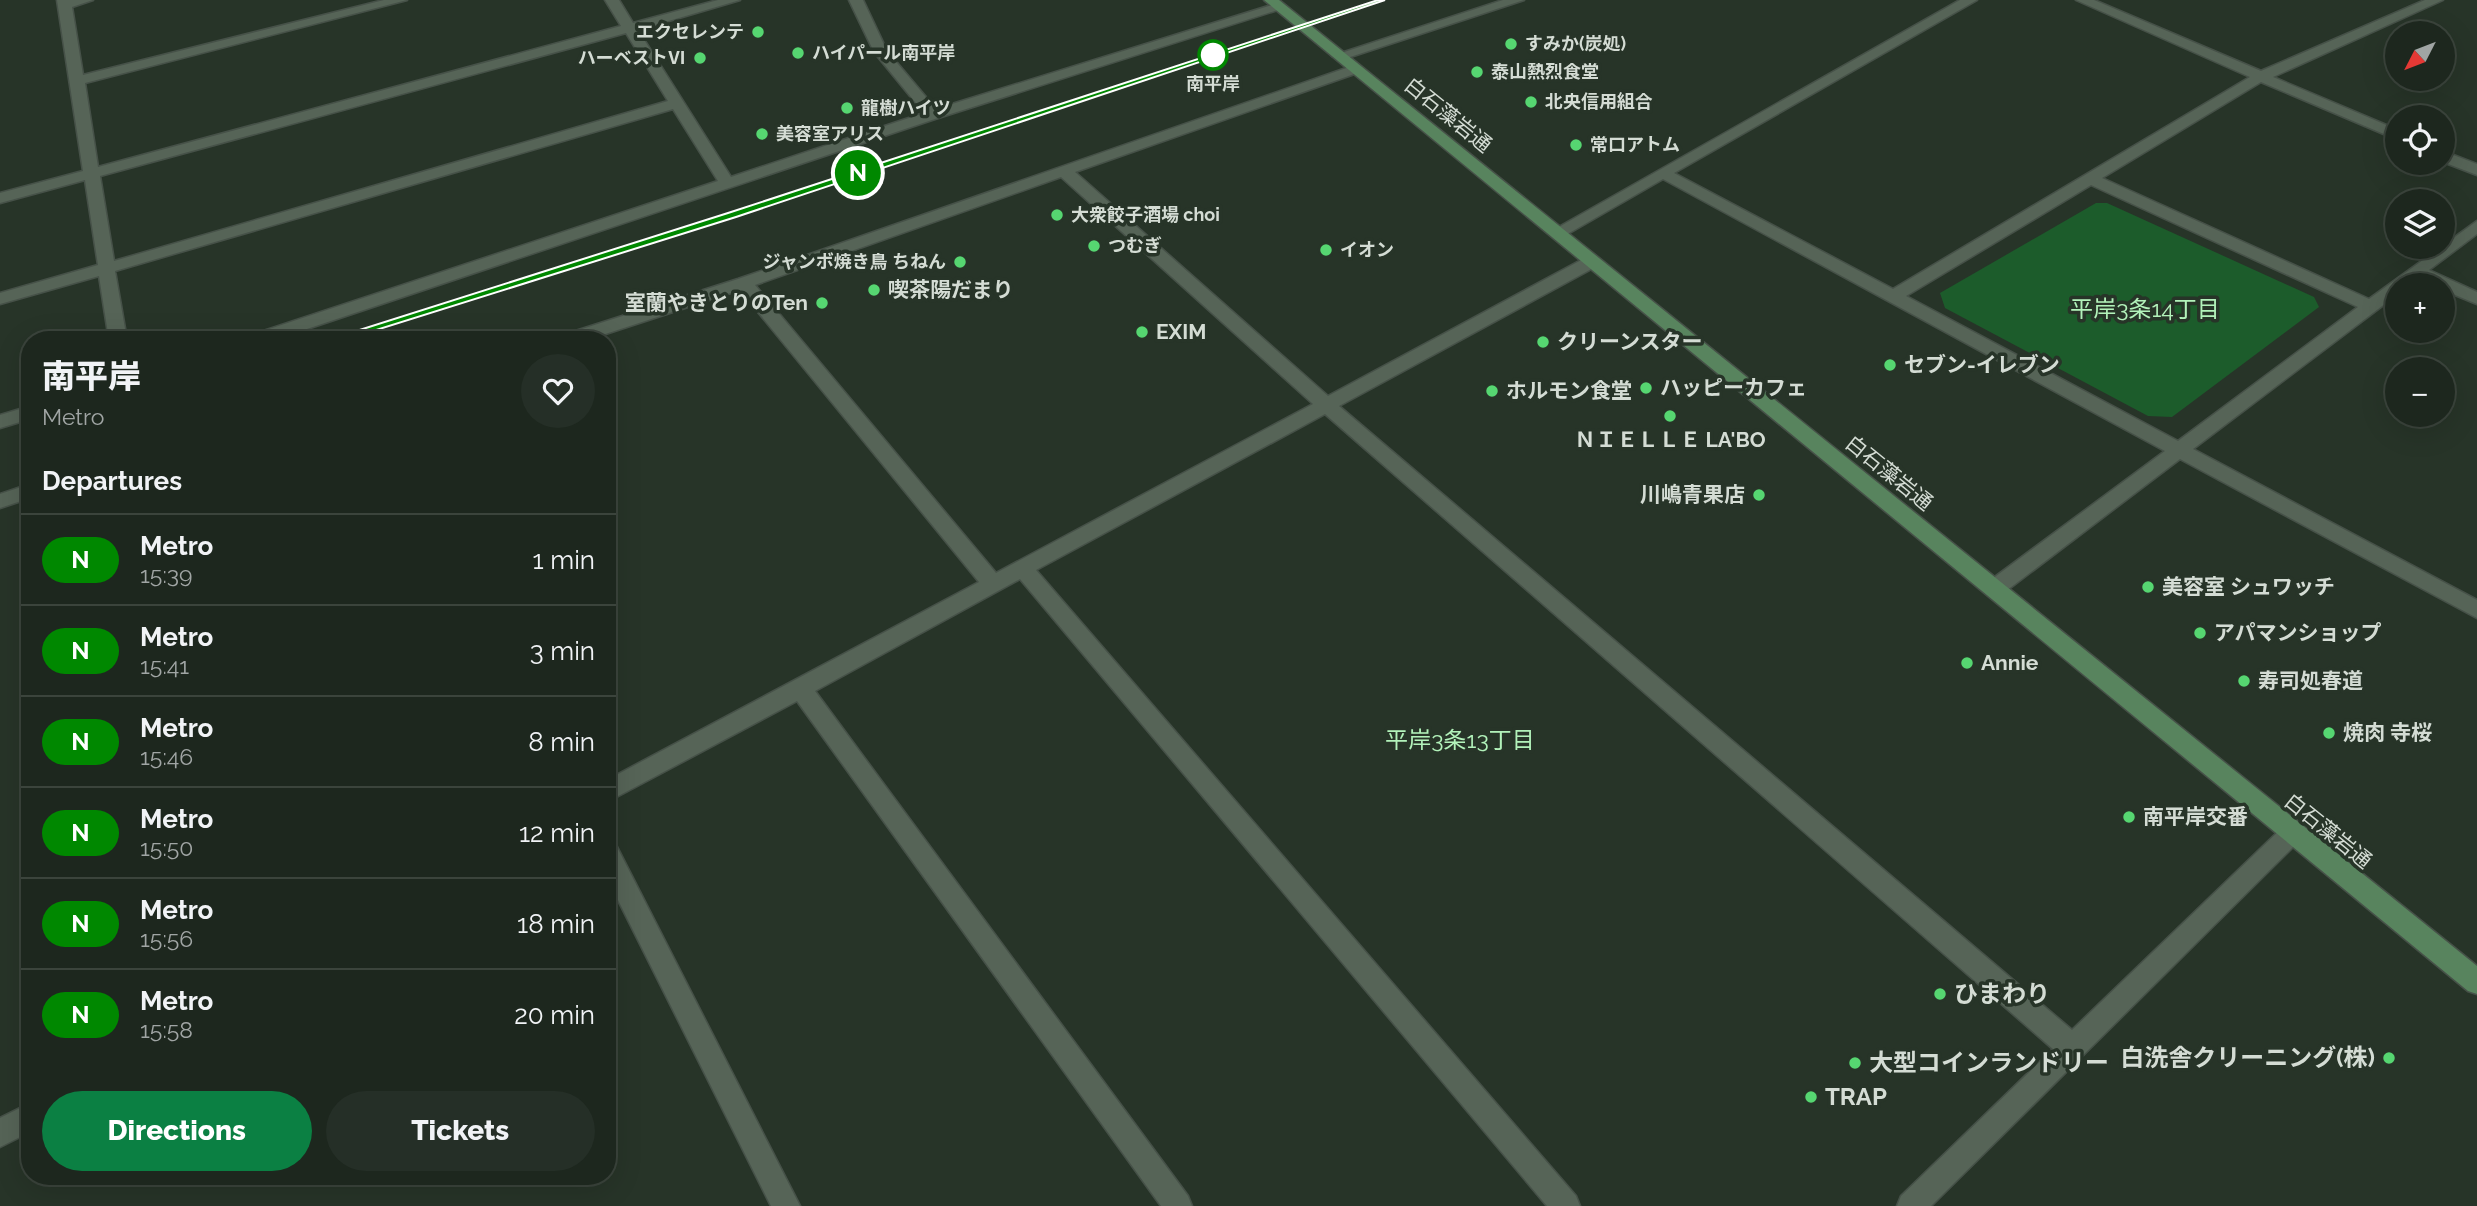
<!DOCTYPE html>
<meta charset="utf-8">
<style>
body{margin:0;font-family:Raleway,"Noto Sans JP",sans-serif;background:#252f27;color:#f1f3f6;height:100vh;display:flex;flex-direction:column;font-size:26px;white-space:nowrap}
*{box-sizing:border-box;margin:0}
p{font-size:23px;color:#a0a5a4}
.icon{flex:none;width:38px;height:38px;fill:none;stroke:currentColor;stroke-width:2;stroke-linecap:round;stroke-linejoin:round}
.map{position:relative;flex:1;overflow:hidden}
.sheet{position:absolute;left:21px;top:331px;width:595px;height:854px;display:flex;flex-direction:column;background:#1d271e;border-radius:28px;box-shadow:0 7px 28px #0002,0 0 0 2px #3b443c}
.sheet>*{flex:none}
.badge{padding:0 14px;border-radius:23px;font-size:24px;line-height:46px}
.needle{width:46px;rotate:228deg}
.controls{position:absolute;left:2385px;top:21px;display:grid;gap:14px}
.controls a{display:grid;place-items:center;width:70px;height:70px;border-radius:50%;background:#1d271e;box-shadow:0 7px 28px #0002,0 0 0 2px #3b443c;font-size:35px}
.map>.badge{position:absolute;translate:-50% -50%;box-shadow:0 0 0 4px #fff}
h2{padding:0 21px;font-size:26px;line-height:63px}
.round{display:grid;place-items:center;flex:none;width:74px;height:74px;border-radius:37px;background:#252f27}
.summary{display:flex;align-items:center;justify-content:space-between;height:119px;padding:0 21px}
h1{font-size:33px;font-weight:800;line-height:52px}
.action{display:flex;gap:14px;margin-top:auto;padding:14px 21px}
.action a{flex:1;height:80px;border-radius:42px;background:#0b8043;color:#fff;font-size:28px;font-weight:800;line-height:80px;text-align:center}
.action a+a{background:#252f27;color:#f1f3f6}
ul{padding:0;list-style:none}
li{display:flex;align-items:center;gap:21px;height:91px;padding:0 21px;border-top:2px solid #3b443c}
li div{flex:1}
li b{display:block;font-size:26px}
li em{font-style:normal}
li .badge{min-width:77px;font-weight:700;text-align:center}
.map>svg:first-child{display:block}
</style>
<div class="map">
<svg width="2477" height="1206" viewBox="0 0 2477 1206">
<rect width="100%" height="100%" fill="#273428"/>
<path fill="#1c5c2b" d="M2096,203H2107L2314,297L2319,307L2172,417L2148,416L1945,308L1940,293Z"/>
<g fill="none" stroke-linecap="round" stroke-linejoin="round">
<defs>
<g id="minor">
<path d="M57,0H93L72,7L83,75L384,0H407L85,83L98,167L621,26L605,0H619L633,23L718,0H740L638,30L731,177L924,113L874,52L849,0H863L887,51L936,109L1275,4L1287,7L938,118L274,340H245L248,336L718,181L673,109L115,271L127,340H109L99,276L0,304V293L98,265L85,180L0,203V193L83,171ZM626,33L668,101L114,261L100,176Z"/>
<path d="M1503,0H1524L1344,59L1332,56Z"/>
<path d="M1960,0H1977L1674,173L1893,289L2250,77L2076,0H2094L2261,71L2425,0H2443L2273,77L2398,130V140L2261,82L2102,178L2369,299L2477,221V234L2429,270L2477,292V304L2443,290V285H2433L2418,278L2409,285H2398V294L2193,449L2477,600V618L2180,459L2002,594H1988L1985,588L1988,582L2165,451L1663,179L1564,236H1552L1550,232ZM2091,185L2358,307L2178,441L1906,296Z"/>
<path d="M1355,65L1360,66V72L1075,172L1328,396L1585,258H1597L1599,262L1597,266L1339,406L2072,1030L2285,825L2293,821L2301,825L2305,832L2301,839L1931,1206H1897L1901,1196L2053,1049L1325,414L1036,570L1576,1196L1580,1206H1547L1020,579L815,691L1188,1196L1192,1206H1161L797,701L607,802V780L979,582L740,290L587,340H557L560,336L738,279ZM1061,177L1313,404L996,573L755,285Z"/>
<path d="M2443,151L2477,164V175L2443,162Z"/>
<path d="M30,406V419L0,428V415Z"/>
<path d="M30,484V498L0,508V494Z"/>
<path d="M607,842L616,845L800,1206H771L607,878Z"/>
<path d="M30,1103V1132L0,1147V1118Z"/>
</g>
<path id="major" d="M1264,0H1279L2477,966V994L2468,991Z"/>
</defs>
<use href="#minor" stroke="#465148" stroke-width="3"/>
<use href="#major" stroke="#465148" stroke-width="3"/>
<use href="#minor" fill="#566457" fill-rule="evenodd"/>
<use href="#major" fill="#58845e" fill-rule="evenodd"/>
</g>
<path fill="#080" stroke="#fff" stroke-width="2" d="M1378,0H1385L736,217L338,342L328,340L728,213Z"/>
<g fill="#56d671" stroke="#273428" stroke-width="2.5">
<circle cx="758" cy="32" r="7"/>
<circle cx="1511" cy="44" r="7"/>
<circle cx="798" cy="53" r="7"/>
<circle cx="700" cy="58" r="7"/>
<circle cx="1477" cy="72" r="7"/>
<circle cx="1531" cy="102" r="7"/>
<circle cx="847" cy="108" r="7"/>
<circle cx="762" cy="134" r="7"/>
<circle cx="1576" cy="145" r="7"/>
<circle cx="1057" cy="215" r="7"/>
<circle cx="1094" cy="246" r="7"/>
<circle cx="1326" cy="250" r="7"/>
<circle cx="960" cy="262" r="7"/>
<circle cx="874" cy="290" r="7"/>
<circle cx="822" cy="303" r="7"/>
<circle cx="1142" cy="332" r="7"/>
<circle cx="1543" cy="342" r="7"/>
<circle cx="1890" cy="365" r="7"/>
<circle cx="1646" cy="388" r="7"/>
<circle cx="1492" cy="391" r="7"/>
<circle cx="1670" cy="416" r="7"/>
<circle cx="1759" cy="495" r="7"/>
<circle cx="2148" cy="587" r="7"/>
<circle cx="2200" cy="633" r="7"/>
<circle cx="1967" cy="663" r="7"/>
<circle cx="2244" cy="681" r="7"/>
<circle cx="2329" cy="733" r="7"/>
<circle cx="2129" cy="817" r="7"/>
<circle cx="1940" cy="994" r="7"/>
<circle cx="2389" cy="1058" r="7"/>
<circle cx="1855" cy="1063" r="7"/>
<circle cx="1811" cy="1097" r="7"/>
</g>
<circle fill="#fff" stroke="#080" stroke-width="3.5" cx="1213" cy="55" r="14"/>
<g text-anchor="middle" stroke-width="7" stroke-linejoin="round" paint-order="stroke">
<g font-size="18" font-weight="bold" fill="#d4dcd4" stroke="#273428" text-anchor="start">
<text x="744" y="38" text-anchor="end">エクセレンテ</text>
<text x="1525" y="50">すみか(炭処)</text>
<text x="812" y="59">ハイパール南平岸</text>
<text x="686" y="64" text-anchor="end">ハーベストⅥ</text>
<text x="1491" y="78">泰山熱烈食堂</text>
<text x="1545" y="108">北央信用組合</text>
<text x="861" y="114">龍樹ハイツ</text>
<text x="776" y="140">美容室アリス</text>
<text x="1590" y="151">常口アトム</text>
<text x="1071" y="221">大衆餃子酒場 choi</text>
<text x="1108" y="252">つむぎ</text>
<text x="1340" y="256">イオン</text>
<text x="946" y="268" text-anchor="end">ジャンボ焼き鳥 ちねん</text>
</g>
<g font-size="18" font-weight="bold" fill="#d4dcd4" stroke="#273428">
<text x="1213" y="90">南平岸</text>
</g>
<g font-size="21" fill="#d4dcd4" stroke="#273428">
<text transform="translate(1448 115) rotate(39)" y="7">白石藻岩通</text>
<text transform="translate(1889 473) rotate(39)" y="7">白石藻岩通</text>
<text transform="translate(2328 831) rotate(39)" y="7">白石藻岩通</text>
</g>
<g font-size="21" font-weight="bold" fill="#d4dcd4" stroke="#273428" text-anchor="start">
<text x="888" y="297">喫茶陽だまり</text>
<text x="808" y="310" text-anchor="end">室蘭やきとりのTen</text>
<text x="1156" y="339">EXIM</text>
<text x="1557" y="349">クリーンスター</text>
<text x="1904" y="372">セブン-イレブン</text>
<text x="1660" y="395">ハッピーカフェ</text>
<text x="1506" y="398">ホルモン食堂</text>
<text x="1670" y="447" text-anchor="middle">ＮＩＥＬＬＥ LA'BO</text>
<text x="1745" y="502" text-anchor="end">川嶋青果店</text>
<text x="2162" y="594">美容室 シュワッチ</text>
<text x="2214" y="640">アパマンショップ</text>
<text x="1981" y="670">Annie</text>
<text x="2258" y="688">寿司処春道</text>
<text x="2343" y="740">焼肉 寺桜</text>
<text x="2143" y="824">南平岸交番</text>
</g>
<g font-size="23" fill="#b2f2ba" stroke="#273428">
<text x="2145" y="317">平岸3条14丁目</text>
<text x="1460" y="748">平岸3条13丁目</text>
</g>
<g font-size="24" font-weight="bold" fill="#d4dcd4" stroke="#273428" text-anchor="start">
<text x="1954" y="1002">ひまわり</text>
<text x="2375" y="1066" text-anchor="end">白洗舎クリーニング(株)</text>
<text x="1869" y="1071">大型コインランドリー</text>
<text x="1825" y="1105">TRAP</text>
</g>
</g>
</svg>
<div class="controls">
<a><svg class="needle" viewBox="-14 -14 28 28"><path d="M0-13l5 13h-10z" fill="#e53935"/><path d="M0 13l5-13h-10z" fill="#a0a5a4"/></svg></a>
<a><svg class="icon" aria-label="locate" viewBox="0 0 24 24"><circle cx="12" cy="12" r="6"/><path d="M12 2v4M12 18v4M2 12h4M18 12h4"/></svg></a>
<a><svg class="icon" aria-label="layers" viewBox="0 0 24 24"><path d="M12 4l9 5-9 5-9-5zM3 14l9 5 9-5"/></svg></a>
<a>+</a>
<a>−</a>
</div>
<b class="badge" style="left:858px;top:173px;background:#080;color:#fff">N</b>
<section class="sheet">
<div class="summary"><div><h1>南平岸</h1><p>Metro</p></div><a class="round"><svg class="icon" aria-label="heart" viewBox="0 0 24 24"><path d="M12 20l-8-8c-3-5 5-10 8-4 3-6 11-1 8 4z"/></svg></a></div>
<h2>Departures</h2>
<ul>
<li><span class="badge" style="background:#080;color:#fff">N</span><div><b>Metro</b><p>15:39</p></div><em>1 min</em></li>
<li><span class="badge" style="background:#080;color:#fff">N</span><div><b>Metro</b><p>15:41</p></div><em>3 min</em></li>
<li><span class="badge" style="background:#080;color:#fff">N</span><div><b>Metro</b><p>15:46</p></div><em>8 min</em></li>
<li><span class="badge" style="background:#080;color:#fff">N</span><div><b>Metro</b><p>15:50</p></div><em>12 min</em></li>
<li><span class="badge" style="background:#080;color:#fff">N</span><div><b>Metro</b><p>15:56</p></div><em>18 min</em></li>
<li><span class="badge" style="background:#080;color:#fff">N</span><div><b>Metro</b><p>15:58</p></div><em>20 min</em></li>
</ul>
<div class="action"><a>Directions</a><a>Tickets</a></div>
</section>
</div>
